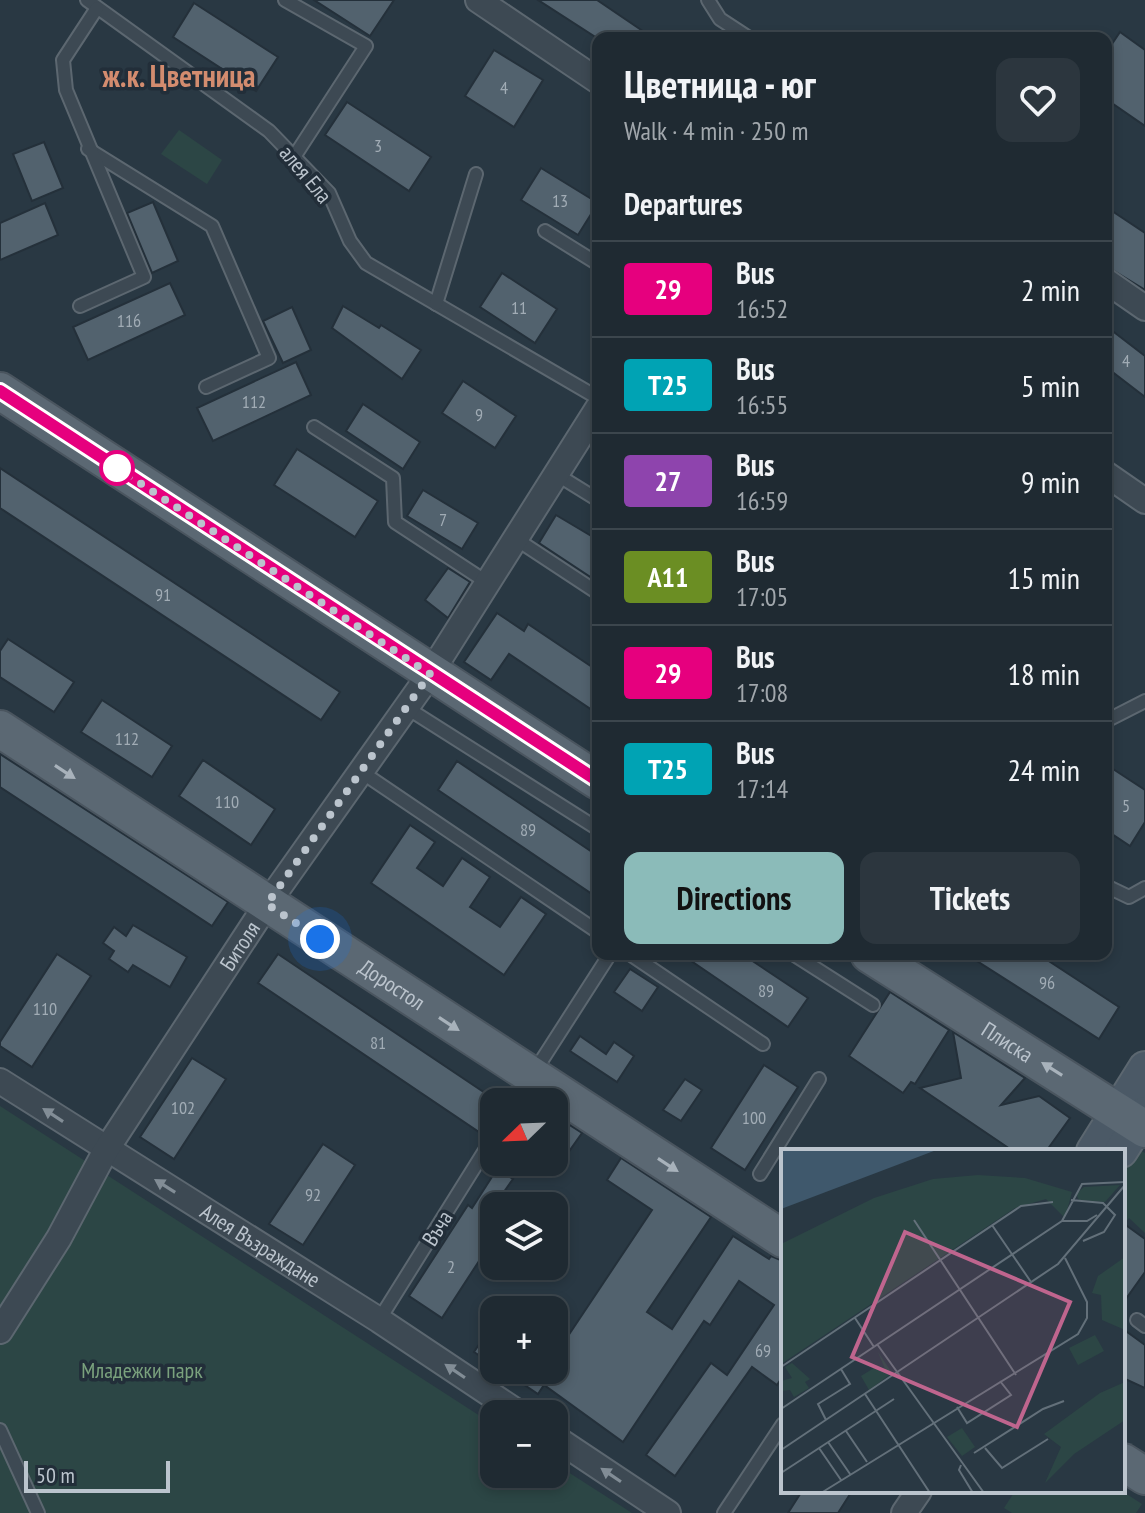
<!DOCTYPE html>
<meta charset="utf-8">
<style>
body{margin:0;font-family:"PT Sans Narrow",sans-serif;background:#2c363e;color:#f1f3f6;height:100vh;display:flex;flex-direction:column;font-size:30px;white-space:nowrap}
*{box-sizing:border-box;margin:0}
p{font-size:26px;color:#a1a7ac}
.icon{flex:none;width:44px;height:44px;fill:none;stroke:currentColor;stroke-width:2;stroke-linecap:round;stroke-linejoin:round}
.map{position:relative;flex:1;overflow:hidden}
.sheet{position:absolute;left:592px;top:32px;width:520px;height:928px;display:flex;flex-direction:column;background:#1f2a32;border-radius:16px;box-shadow:0 4px 12px #0003,0 0 0 2px #3c464d}
.sheet>*{flex:none}
.badge{padding:0 16px;border-radius:6px;font-size:28px;line-height:52px}
.needle{width:52px;rotate:247deg}
.controls{position:absolute;left:480px;top:1088px;display:grid;gap:16px}
.controls a{display:grid;place-items:center;width:88px;height:88px;border-radius:16px;background:#1f2a32;box-shadow:0 4px 12px #0003,0 0 0 2px #3c464d;font-size:40px}
.scale{position:absolute;left:24px;bottom:20px;width:146px;box-sizing:border-box;padding-left:8px;border:4px solid #bbc4cd;border-top:0;font-size:22px;line-height:28px;white-space:nowrap;color:#bbc4cd;-webkit-text-stroke:6px #222e39;paint-order:stroke}
.you{position:absolute;width:40px;height:40px;margin:-20px;border:6px solid #fff;border-radius:50%;background:#1a73e8;box-shadow:0 0 0 12px #1a73e833}
.map>.badge{position:absolute;translate:-50% -50%;box-shadow:0 0 0 4px #fff}
h2{padding:0 32px;font-size:30px;line-height:72px}
.round{display:grid;place-items:center;flex:none;width:84px;height:84px;border-radius:16px;background:#2c363e}
.overview{display:flex;align-items:center;justify-content:space-between;height:136px;padding:0 32px}
h1{font-size:38px;font-weight:800;line-height:60px}
.button{display:flex;gap:16px;margin-top:auto;padding:16px 32px}
.button a{flex:1;height:92px;border-radius:16px;background:#8bbbb9;color:#111;font-size:32px;font-weight:800;line-height:92px;text-align:center}
.button a+a{background:#2c363e;color:#f1f3f6}
ul{padding:0;list-style:none}
li{display:flex;align-items:center;gap:24px;height:96px;padding:0 32px;border-top:2px solid #3c464d}
li div{flex:1}
li b{display:block;font-size:30px}
li em{font-style:normal}
li .badge{min-width:88px;font-weight:700;text-align:center}
.map>svg:first-child{display:block}
</style>
<div class="map">
<svg width="1145" height="1513" viewBox="0 0 1145 1513">
<rect width="100%" height="100%" fill="#293843"/>
<g fill="#2c4645">
<path d="M179,130L222,160L207,184L161,154Z"/>
<path d="M0,1106L494,1425V1474H554V1463L632,1513H0Z"/>
<path d="M1140,1150L1145,1153V1233L1129,1218L1123,1225V1174Z"/>
<path d="M1015,1491H1122L1142,1504L1136,1513H1012L1004,1508Z"/>
</g>
<g fill="#52626e" stroke="#24303a" stroke-width="2">
<path d="M314,0H394L370,36Z"/>
<path d="M538,0H597L653,38H597Z"/>
<path d="M194,3L278,57L256,91L173,37Z"/>
<path d="M1120,32L1145,50V126L1106,99V53Z"/>
<path d="M494,50L543,80L514,127L465,96Z"/>
<path d="M347,102L431,157L409,191L325,135Z"/>
<path d="M44,142L63,188L32,201L13,154Z"/>
<path d="M541,168L598,203L578,235L521,200Z"/>
<path d="M153,202L178,261L152,273L127,213Z"/>
<path d="M45,203L58,235L0,260V223Z"/>
<path d="M1106,207L1145,233V290L1106,266Z"/>
<path d="M502,273L557,309L535,343L480,307Z"/>
<path d="M170,283L185,315L88,360L73,327Z"/>
<path d="M343,306L379,328L381,325L421,350L402,379L332,328Z"/>
<path d="M292,307L311,350L283,363L263,321Z"/>
<path d="M1106,326L1145,356V397L1106,367Z"/>
<path d="M296,362L311,395L213,441L197,408Z"/>
<path d="M463,381L516,416L495,448L442,413Z"/>
<path d="M363,404L420,442L403,469L346,431Z"/>
<path d="M297,449L378,501L355,537L274,485Z"/>
<path d="M0,468L340,692L321,720L0,508Z"/>
<path d="M423,490L478,523L462,549L407,516Z"/>
<path d="M556,515L598,540V582L539,543Z"/>
<path d="M448,568L470,582L448,618L425,600Z"/>
<path d="M497,613L524,631L528,624L598,671V714L509,654L491,680L464,662Z"/>
<path d="M8,639L74,682L54,712L0,677V651Z"/>
<path d="M102,700L172,746L152,777L81,732Z"/>
<path d="M0,754L228,902L212,926L0,787Z"/>
<path d="M203,760L275,809L251,845L179,796Z"/>
<path d="M457,761L598,856V898L438,790Z"/>
<path d="M1113,769L1145,790V822L1130,846L1106,830V780Z"/>
<path d="M410,825L435,842L417,868L443,886L462,858L490,877L470,907L500,927L521,897L546,914L504,975L371,883Z"/>
<path d="M133,925L187,957L170,987L133,965L128,972L109,959L114,951L103,943L114,927L126,936Z"/>
<path d="M57,954L91,976L32,1067L0,1046V1042Z"/>
<path d="M278,954L494,1099V1116L482,1134L258,983Z"/>
<path d="M681,954H742L808,998L788,1027Z"/>
<path d="M966,954H1038L1119,1007L1099,1039Z"/>
<path d="M630,969L658,987L642,1011L614,992Z"/>
<path d="M890,992L949,1030L915,1084L911,1082L903,1093L849,1056Z"/>
<path d="M953,1032L1025,1078L1001,1105L1039,1096L1070,1118L1047,1150L1013,1151L920,1088L961,1078Z"/>
<path d="M580,1036L606,1054L614,1042L634,1056L617,1082L570,1051Z"/>
<path d="M192,1058L226,1079L174,1159L140,1137Z"/>
<path d="M764,1065L798,1087L745,1170L711,1148Z"/>
<path d="M685,1079L702,1090L681,1121L663,1110Z"/>
<path d="M554,1115L582,1133L570,1150L554,1138Z"/>
<path d="M323,1144L355,1165L303,1245L269,1224Z"/>
<path d="M621,1158L711,1217L647,1312L672,1329L733,1236L769,1259L771,1256L783,1261V1376L777,1385L752,1367L675,1476L646,1455L711,1363L727,1375L774,1305L739,1281L710,1325L704,1321L623,1442L544,1385L538,1394L502,1370H554V1357L652,1210L607,1180Z"/>
<path d="M497,1169L513,1179L494,1206V1238L442,1318L409,1296L468,1205L472,1208Z"/>
<path d="M1123,1223L1145,1239V1272L1123,1303Z"/>
<path d="M494,1322V1365L474,1352Z"/>
<path d="M1123,1329L1145,1345V1388L1123,1378Z"/>
<path d="M802,1491H852L838,1513H788Z"/>
</g>
<g fill="none" stroke-linecap="round" stroke-linejoin="round">
<defs>
<g id="service">
<path d="M87,0L269,131L329,193L350,241L366,263L598,398"/>
<path d="M285,0L366,46L294,157"/>
<path d="M708,0L720,19L749,38"/>
<path d="M88,149L212,226L269,358L206,387"/>
<path d="M545,231L598,264"/>
<path d="M436,304L476,174"/>
<path d="M80,306L144,277L66,90L63,60L97,8"/>
<path d="M314,427L393,478L395,522L488,583"/>
<path d="M556,474L598,500"/>
<path d="M516,539L598,593"/>
<path d="M407,708L598,829"/>
<path d="M1106,721L1145,701"/>
<path d="M363,773L598,932"/>
<path d="M1106,886L1129,897L1145,888"/>
<path d="M630,954L763,1044"/>
<path d="M793,954L873,1005"/>
<path d="M515,1102L610,954"/>
<path d="M760,1174L819,1079"/>
<path d="M379,1320L494,1136"/>
<path d="M1137,1320L1145,1326"/>
<path d="M0,1430L38,1513"/>
<path d="M724,1513L783,1424"/>
</g>
<g id="minor">
<path d="M478,0L598,81"/>
<path d="M1106,281L1145,308"/>
<path d="M1106,474L1145,501"/>
<path id="s1" d="M0,1081L379,1320L520,1414"/>
<path id="s2" d="M0,1331L59,1238L106,1150L267,904L430,674L598,408"/>
<path d="M554,1437L668,1513"/>
<path d="M904,1513L919,1491"/>
</g>
<g id="secondary">
<path d="M1093,1151L1145,1068"/>
<path d="M1121,1151L1145,1113"/>
</g>
<g id="primary">
<path d="M0,391L598,781"/>
<path id="s3" d="M0,729L783,1239"/>
<path id="s4" d="M869,954L1145,1129"/>
<path d="M1123,1462L1145,1476"/>
</g>
</defs>
<use href="#service" stroke="#5c6770" stroke-width="16"/>
<use href="#minor" stroke="#5c6770" stroke-width="28"/>
<use href="#secondary" stroke="#5c6770" stroke-width="36"/>
<use href="#primary" stroke="#4a555f" stroke-width="40"/>
<use href="#service" stroke="#3d4953" stroke-width="12"/>
<use href="#minor" stroke="#3d4953" stroke-width="24"/>
<use href="#secondary" stroke="#4b5966" stroke-width="32"/>
<use href="#primary" stroke="#5b6873" stroke-width="36"/>
</g>
<defs><path id="oneway-solid" d="M-6-.8H1V-3.2L6.5 0L1 3.2V.8H-6Z" transform="scale(2)"/></defs>
<g fill="#a8b2bb">
<use href="#oneway-solid" transform="translate(65 772) rotate(33)"/>
<use href="#oneway-solid" transform="translate(449 1024) rotate(33)"/>
<use href="#oneway-solid" transform="translate(1052 1069) rotate(-148)"/>
<use href="#oneway-solid" transform="translate(668 1165) rotate(33)"/>
</g>
<g fill="#828d96">
<use href="#oneway-solid" transform="translate(53 1115) rotate(-147)"/>
<use href="#oneway-solid" transform="translate(165 1186) rotate(-148)"/>
<use href="#oneway-solid" transform="translate(455 1371) rotate(-146)"/>
<use href="#oneway-solid" transform="translate(611 1475) rotate(-146)"/>
</g>
<g fill="none" stroke-linecap="round" stroke-linejoin="round">
<defs>
<path id="line" d="M0,391L598,781"/>
</defs>
<use href="#line" stroke="#fff" stroke-width="18"/>
<use href="#line" stroke="#e6007e" stroke-width="12"/>
<path stroke="#bbc4cd" stroke-width="8" stroke-dasharray="0 14.4" d="M117,468L430,674L267,904L320,939"/>
</g>
<circle fill="#fff" stroke="#e6007e" stroke-width="4" cx="117" cy="468" r="16"/>
<g text-anchor="middle" stroke-width="7" stroke-linejoin="round" paint-order="stroke">
<g font-size="18" fill="#a1acb5">
<text x="504" y="94">4</text>
<text x="378" y="152">3</text>
<text x="560" y="207">13</text>
<text x="519" y="314">11</text>
<text x="129" y="327">116</text>
<text x="1126" y="367">4</text>
<text x="254" y="408">112</text>
<text x="479" y="421">9</text>
<text x="443" y="526">7</text>
<text x="163" y="601">91</text>
<text x="127" y="745">112</text>
<text x="227" y="808">110</text>
<text x="1126" y="812">5</text>
<text x="528" y="836">89</text>
<text x="1047" y="989">96</text>
<text x="766" y="997">89</text>
<text x="45" y="1015">110</text>
<text x="378" y="1049">81</text>
<text x="183" y="1114">102</text>
<text x="754" y="1124">100</text>
<text x="313" y="1201">92</text>
<text x="451" y="1273">2</text>
<text x="763" y="1357">69</text>
</g>
<g font-size="22" fill="#bbc4cd" stroke="#222e39">
<text transform="translate(306 174) rotate(50)" y="8">алея Ела</text>
<text dy="8" stroke="none"><textPath href="#s2" startOffset="454">Битоля</textPath></text>
<text dy="8" stroke="none"><textPath href="#s3" startOffset="468">Доростол</textPath></text>
<text dy="8" stroke="none"><textPath href="#s4" startOffset="164">Плиска</textPath></text>
<text transform="translate(437 1228) rotate(-58)" y="8">Въча</text>
<text dy="8" stroke="none"><textPath href="#s1" startOffset="308">Алея Възраждане</textPath></text>
</g>
<g font-size="22" fill="#7aa17d" stroke="#222e39">
<text x="142" y="1378">Младежки парк</text>
</g>
<g font-size="30" font-weight="bold" fill="#d38c6f" stroke="#222e39">
<text x="179" y="87">ж.к. Цветница</text>
</g>
</g>
<g transform="translate(781 1149)">
<rect width="344" height="344" fill="#293843"/>
<path d="M197,26L244,29L291,43L284,69L265,50L234,59L0,215V95L93,49L152,30ZM339,36L324,53L298,51L295,45L303,38ZM344,108V181L321,171L320,146L311,144L317,127ZM314,186L323,202L297,216L288,199ZM97,203L111,224L88,241L80,227L93,219L104,220ZM11,214L29,230L24,233L28,239L13,248L9,241L0,242V232L11,229L4,218ZM344,233V271L293,305L264,334L280,298L263,285L319,244ZM181,279L194,298L181,307L166,288Z" fill="#2c4645"/>
<path d="M0,0H158L0,60Z" fill="#3f586c"/>
<path fill="none" stroke="#63707a" stroke-width="2" d="M290,51L322,54L334,66L323,83L302,92M133,71L235,226M281,72L301,35L344,33M211,76L250,133M74,169L93,198M96,195L203,344M0,218L240,57L272,53M84,245L149,344M176,258L186,274L230,246L219,232M0,260L281,72H306L316,66M45,271L37,255L69,235L60,220M65,282L86,313M47,293L69,325M38,299L60,331M204,299L221,319L267,290M0,301L277,115L344,36M193,304L262,260L283,252M180,316L178,321L192,344M0,324L113,250M40,344L297,185L306,169V153L284,109"/>
<path fill="#bf658e" fill-opacity="0.15" stroke="#bf658e" stroke-width="4" d="M124,83L289,153L236,278L71,208Z"/>
<rect width="344" height="344" fill="none" stroke="#bbc4cd" stroke-width="4"/>
</g>
</svg>
<div class="controls">
<a><svg class="needle" viewBox="-14 -14 28 28"><path d="M0-13l5 13h-10z" fill="#e53935"/><path d="M0 13l5-13h-10z" fill="#a1a7ac"/></svg></a>
<a><svg class="icon" aria-label="layers" viewBox="0 0 24 24"><path d="M12 4l9 5-9 5-9-5zM3 14l9 5 9-5"/></svg></a>
<a>+</a>
<a>−</a>
</div>
<div class="scale">50 m</div>
<div class="you" style="left:320px;top:939px"></div>
<section class="sheet">
<div class="overview"><div><h1>Цветница - юг</h1><p>Walk · 4 min · 250 m</p></div><a class="round"><svg class="icon" aria-label="heart" viewBox="0 0 24 24"><path d="M12 20l-8-8c-3-5 5-10 8-4 3-6 11-1 8 4z"/></svg></a></div>
<h2>Departures</h2>
<ul>
<li><span class="badge" style="background:#e6007e;color:#fff">29</span><div><b>Bus</b><p>16:52</p></div><em>2 min</em></li>
<li><span class="badge" style="background:#00a3b4;color:#fff">Т25</span><div><b>Bus</b><p>16:55</p></div><em>5 min</em></li>
<li><span class="badge" style="background:#8e44ad;color:#fff">27</span><div><b>Bus</b><p>16:59</p></div><em>9 min</em></li>
<li><span class="badge" style="background:#6b8e23;color:#fff">А11</span><div><b>Bus</b><p>17:05</p></div><em>15 min</em></li>
<li><span class="badge" style="background:#e6007e;color:#fff">29</span><div><b>Bus</b><p>17:08</p></div><em>18 min</em></li>
<li><span class="badge" style="background:#00a3b4;color:#fff">Т25</span><div><b>Bus</b><p>17:14</p></div><em>24 min</em></li>
</ul>
<div class="button"><a>Directions</a><a>Tickets</a></div>
</section>
</div>
